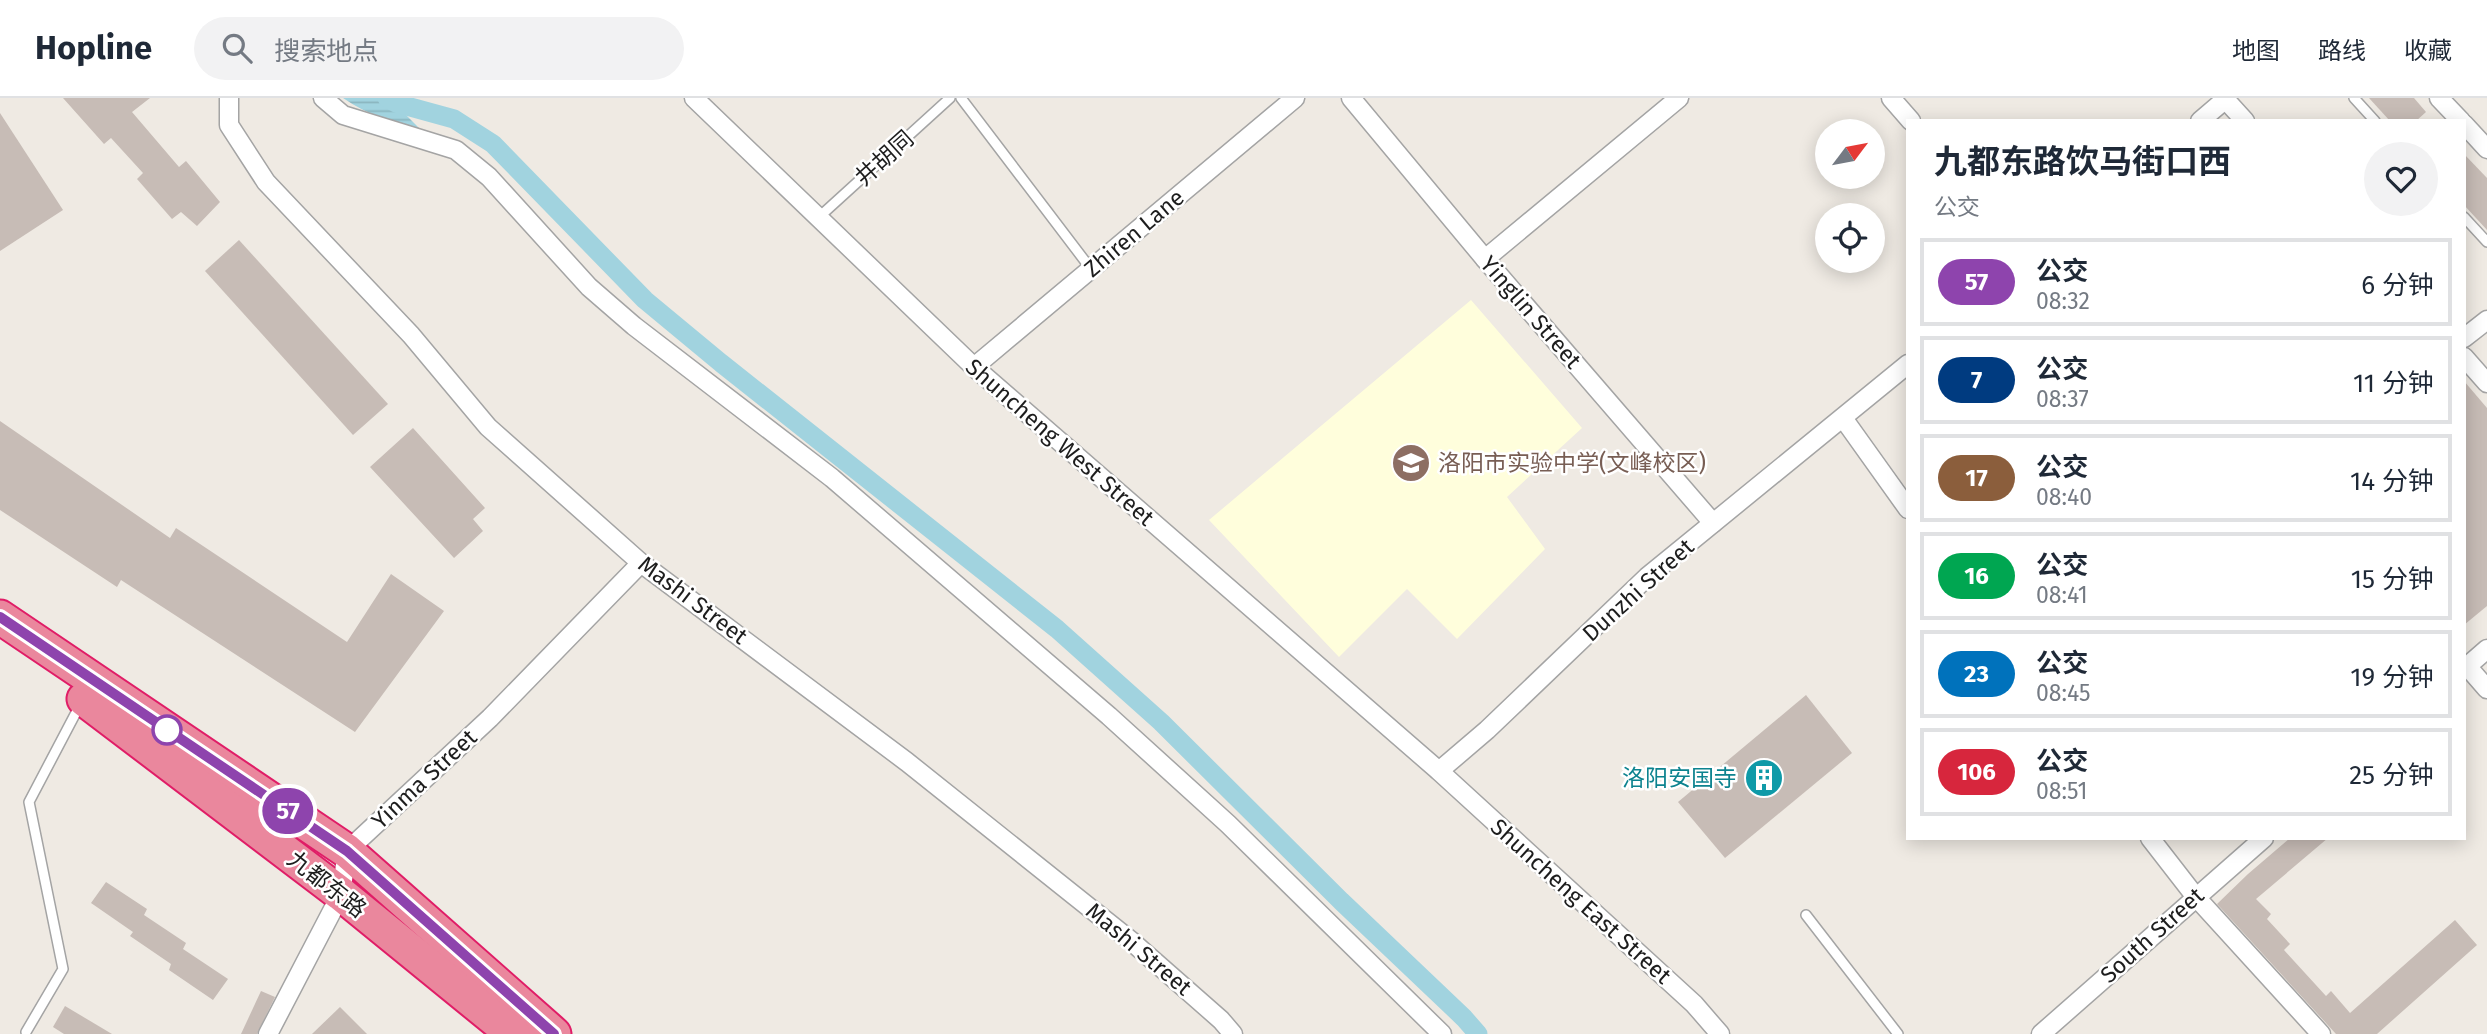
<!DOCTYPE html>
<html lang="zh">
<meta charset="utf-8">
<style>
body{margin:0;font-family:"Fira Sans","Noto Sans SC",sans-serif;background:#f2f2f3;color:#1f2937;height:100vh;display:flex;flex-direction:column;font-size:26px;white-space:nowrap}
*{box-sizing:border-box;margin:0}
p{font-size:23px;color:#747a83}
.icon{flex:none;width:38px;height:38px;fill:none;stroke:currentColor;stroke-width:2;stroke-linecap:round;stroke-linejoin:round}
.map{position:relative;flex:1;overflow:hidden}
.side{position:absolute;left:1906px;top:21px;width:560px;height:721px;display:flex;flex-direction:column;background:#fff;border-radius:0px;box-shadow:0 4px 18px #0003}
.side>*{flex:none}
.badge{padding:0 14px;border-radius:23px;font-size:24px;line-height:46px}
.needle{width:46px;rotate:58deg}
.tools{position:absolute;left:1815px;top:21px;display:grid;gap:14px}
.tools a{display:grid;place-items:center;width:70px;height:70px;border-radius:50%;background:#fff;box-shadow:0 4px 18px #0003;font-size:35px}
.map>.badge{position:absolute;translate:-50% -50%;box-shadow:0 0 0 4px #fff}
.round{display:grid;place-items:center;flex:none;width:74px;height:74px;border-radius:37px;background:#f2f2f3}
.headline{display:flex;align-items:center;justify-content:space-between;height:119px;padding:0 28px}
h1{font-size:33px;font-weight:700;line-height:52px}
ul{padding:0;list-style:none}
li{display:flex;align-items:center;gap:21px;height:88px;margin:0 14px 10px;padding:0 14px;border:4px solid #e0e1e3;border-radius:0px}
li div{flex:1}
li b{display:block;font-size:26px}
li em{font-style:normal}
li .badge{min-width:77px;font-weight:700;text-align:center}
header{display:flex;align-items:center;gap:42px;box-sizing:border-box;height:98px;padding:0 35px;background:#fff;border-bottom:2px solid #e0e1e3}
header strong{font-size:33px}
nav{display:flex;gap:38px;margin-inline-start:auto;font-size:24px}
.search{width:490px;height:63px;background:#f2f2f3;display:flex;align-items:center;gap:18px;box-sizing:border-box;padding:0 24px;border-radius:38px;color:#747a83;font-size:26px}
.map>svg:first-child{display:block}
</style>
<header>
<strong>Hopline</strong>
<div class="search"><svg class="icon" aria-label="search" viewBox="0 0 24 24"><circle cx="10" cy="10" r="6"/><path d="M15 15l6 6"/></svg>搜索地点</div>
<nav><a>地图</a><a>路线</a><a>收藏</a></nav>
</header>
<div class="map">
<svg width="2487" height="936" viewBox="0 0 2487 936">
<defs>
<pattern id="water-rules" width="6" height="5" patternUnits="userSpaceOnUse" patternTransform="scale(1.75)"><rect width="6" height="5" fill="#a1d3df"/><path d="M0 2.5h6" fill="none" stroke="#8ab5bf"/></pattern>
</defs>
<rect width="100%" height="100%" fill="#efeae3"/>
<path fill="#fffedc" d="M1471,202L1582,330L1507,399L1545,451L1457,541L1407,491L1339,559L1209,422Z"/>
<path fill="url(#water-rules)" d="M343,0H389L427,38C399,26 367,17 343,0Z"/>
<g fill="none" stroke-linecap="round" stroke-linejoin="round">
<path stroke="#a1d3df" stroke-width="19" d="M387,0L396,5L454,21L493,46L645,202L721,265L1057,531L1161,624L1341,803L1464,920L1478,936"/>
</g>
<g fill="#c7bcb6">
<path d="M63,0H150L132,14L179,69L186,63L220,104L197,128L181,114L172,121L137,81L143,75L111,40L104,46Z"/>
<path d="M2369,0H2414L2426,14L2416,23H2390Z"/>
<path d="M0,15L63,112L0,153Z"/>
<path d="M2464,56L2487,80V132L2464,107Z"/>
<path d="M239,142L388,306L353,337L205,173Z"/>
<path d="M2464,283L2487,310V508L2464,527Z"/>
<path d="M0,323L170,440L176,430L347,544L391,476L444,513L355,634L121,482L117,489L0,412Z"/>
<path d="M413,330L485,410L473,421L483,433L454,460L370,369Z"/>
<path d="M1806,597L1852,655L1725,760L1678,704Z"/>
<path d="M2290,740H2328L2256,801L2271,816L2267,821L2290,846L2284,852L2326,898L2331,893L2350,915L2455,822L2477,847L2377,936H2336L2217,806L2248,776Z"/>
<path d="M106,784L147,811L144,817L186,845L183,851L228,881L213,902L169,872L171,866L130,838L133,834L91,805Z"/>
<path d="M261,893L275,899L257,936H241Z"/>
<path d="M65,908L112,936H64L53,929Z"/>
<path d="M340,909L367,936H312Z"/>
</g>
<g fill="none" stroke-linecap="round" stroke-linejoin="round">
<defs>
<g id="lane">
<path d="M961,0L1091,171"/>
<path d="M2354,0L2375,23"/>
<path d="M2464,119L2487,144"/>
<path d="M818,120L950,0"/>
<path d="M1806,817L1898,936"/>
<path d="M26,934L63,871L29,704L81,605"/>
</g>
<g id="street">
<path d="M229,0V27L266,84L411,237L488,329L641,465L907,664L1130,842L1221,922L1233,936"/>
<path d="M323,0L343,17L456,52L489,79L589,189L634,228L832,380L1109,618L1228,726L1442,936"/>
<path d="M694,0L974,269L1439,673L1694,906L1720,936"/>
<path d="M1351,0L1485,161L1713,425"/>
<path d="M1891,0L1911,23"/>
<path d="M2224,0L2245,23"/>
<path d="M2439,0L2461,23"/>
<path d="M2200,23L2227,0"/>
<path d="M2464,26L2487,51"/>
<path d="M1485,161L1679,0"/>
<path d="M2464,240L2487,222"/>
<path d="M2464,259L2487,285"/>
<path d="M974,269L1295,0"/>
<path d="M1843,320L1908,411"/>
<path d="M2467,568L2487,591"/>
<path d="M2464,571L2487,551"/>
<path d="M1439,673L1487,632L1647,479L1908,266"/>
<path d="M2150,740L2195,798L2321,936"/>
<path d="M268,936L341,796L347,753L490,620L641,465"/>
<path d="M2041,936L2264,740"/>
</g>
<g id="highway">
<path d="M0,519L347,753L554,936"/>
<path d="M84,601L341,796L513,936"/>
</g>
</defs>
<use href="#lane" stroke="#a4a4a4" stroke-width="12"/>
<use href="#street" stroke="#a4a4a4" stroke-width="21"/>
<use href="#highway" stroke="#e01d67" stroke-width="37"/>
<use href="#lane" stroke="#fff" stroke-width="9"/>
<use href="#street" stroke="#fff" stroke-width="18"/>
<use href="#highway" stroke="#ea879d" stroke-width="33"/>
</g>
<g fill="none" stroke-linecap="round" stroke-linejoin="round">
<defs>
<path id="line" d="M0,519L347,753L554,936"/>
</defs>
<use href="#line" stroke="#fff" stroke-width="16"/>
<use href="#line" stroke="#8e44ad" stroke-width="10"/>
</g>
<defs>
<symbol id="school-disc" viewBox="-11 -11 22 22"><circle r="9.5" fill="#8d6e63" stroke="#fff"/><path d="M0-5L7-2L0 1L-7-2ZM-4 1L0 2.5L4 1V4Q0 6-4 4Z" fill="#fff"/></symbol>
<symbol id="building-disc" viewBox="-11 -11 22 22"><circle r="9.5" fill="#0f9aa8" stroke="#fff"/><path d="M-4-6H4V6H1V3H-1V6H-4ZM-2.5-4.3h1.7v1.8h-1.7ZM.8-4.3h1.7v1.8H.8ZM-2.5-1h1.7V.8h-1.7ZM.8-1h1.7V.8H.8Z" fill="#fff"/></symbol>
</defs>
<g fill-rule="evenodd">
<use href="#school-disc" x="1389" y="343" width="44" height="44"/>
<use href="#building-disc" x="1742" y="658" width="44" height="44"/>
</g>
<circle fill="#fff" stroke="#8e44ad" stroke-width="3.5" cx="167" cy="632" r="14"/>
<g text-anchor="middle" stroke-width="5" stroke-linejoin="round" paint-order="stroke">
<g font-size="23" fill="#1d1d1d" stroke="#fff">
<text transform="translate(884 60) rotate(-42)" y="8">井胡同</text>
<text transform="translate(1134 135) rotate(-40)" y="8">Zhiren Lane</text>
<text transform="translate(1531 214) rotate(49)" y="8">Yinglin Street</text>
<text transform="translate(1060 344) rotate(41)" y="8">Shuncheng West Street</text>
<text transform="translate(1638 492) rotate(-42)" y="8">Dunzhi Street</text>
<text transform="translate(693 502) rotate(37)" y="8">Mashi Street</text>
<text transform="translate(424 681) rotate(-43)" y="8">Yinma Street</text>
<text transform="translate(327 786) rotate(38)" y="8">九都东路</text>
<text transform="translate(1581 803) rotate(42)" y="8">Shuncheng East Street</text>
<text transform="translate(2152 837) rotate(-42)" y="8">South Street</text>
<text transform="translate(1139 851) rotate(40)" y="8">Mashi Street</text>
</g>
<g font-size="23" fill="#785e54" stroke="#fff" text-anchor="start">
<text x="1438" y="373">洛阳市实验中学(文峰校区)</text>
</g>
<g font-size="23" fill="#0d838f" stroke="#fff" text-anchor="end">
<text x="1737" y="688">洛阳安国寺</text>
</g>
</g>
</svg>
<div class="tools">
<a><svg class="needle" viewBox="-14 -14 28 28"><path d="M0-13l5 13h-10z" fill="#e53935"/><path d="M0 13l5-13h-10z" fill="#747a83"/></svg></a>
<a><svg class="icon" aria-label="locate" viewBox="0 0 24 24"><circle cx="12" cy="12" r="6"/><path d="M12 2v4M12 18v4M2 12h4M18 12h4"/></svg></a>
</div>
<b class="badge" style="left:288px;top:713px;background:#8e44ad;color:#fff">57</b>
<section class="side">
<div class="headline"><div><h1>九都东路饮马街口西</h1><p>公交</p></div><a class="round"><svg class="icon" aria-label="heart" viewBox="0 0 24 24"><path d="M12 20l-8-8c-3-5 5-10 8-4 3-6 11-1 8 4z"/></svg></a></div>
<ul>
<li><span class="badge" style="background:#8e44ad;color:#fff">57</span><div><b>公交</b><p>08:32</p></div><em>6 分钟</em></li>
<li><span class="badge" style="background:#003b80;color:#fff">7</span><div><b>公交</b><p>08:37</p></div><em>11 分钟</em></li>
<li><span class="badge" style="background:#8b5e3c;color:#fff">17</span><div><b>公交</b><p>08:40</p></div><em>14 分钟</em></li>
<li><span class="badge" style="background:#00a651;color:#fff">16</span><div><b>公交</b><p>08:41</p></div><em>15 分钟</em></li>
<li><span class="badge" style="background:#0072bc;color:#fff">23</span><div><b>公交</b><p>08:45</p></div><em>19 分钟</em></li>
<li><span class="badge" style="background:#d7263d;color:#fff">106</span><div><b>公交</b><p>08:51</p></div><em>25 分钟</em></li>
</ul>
</section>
</div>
